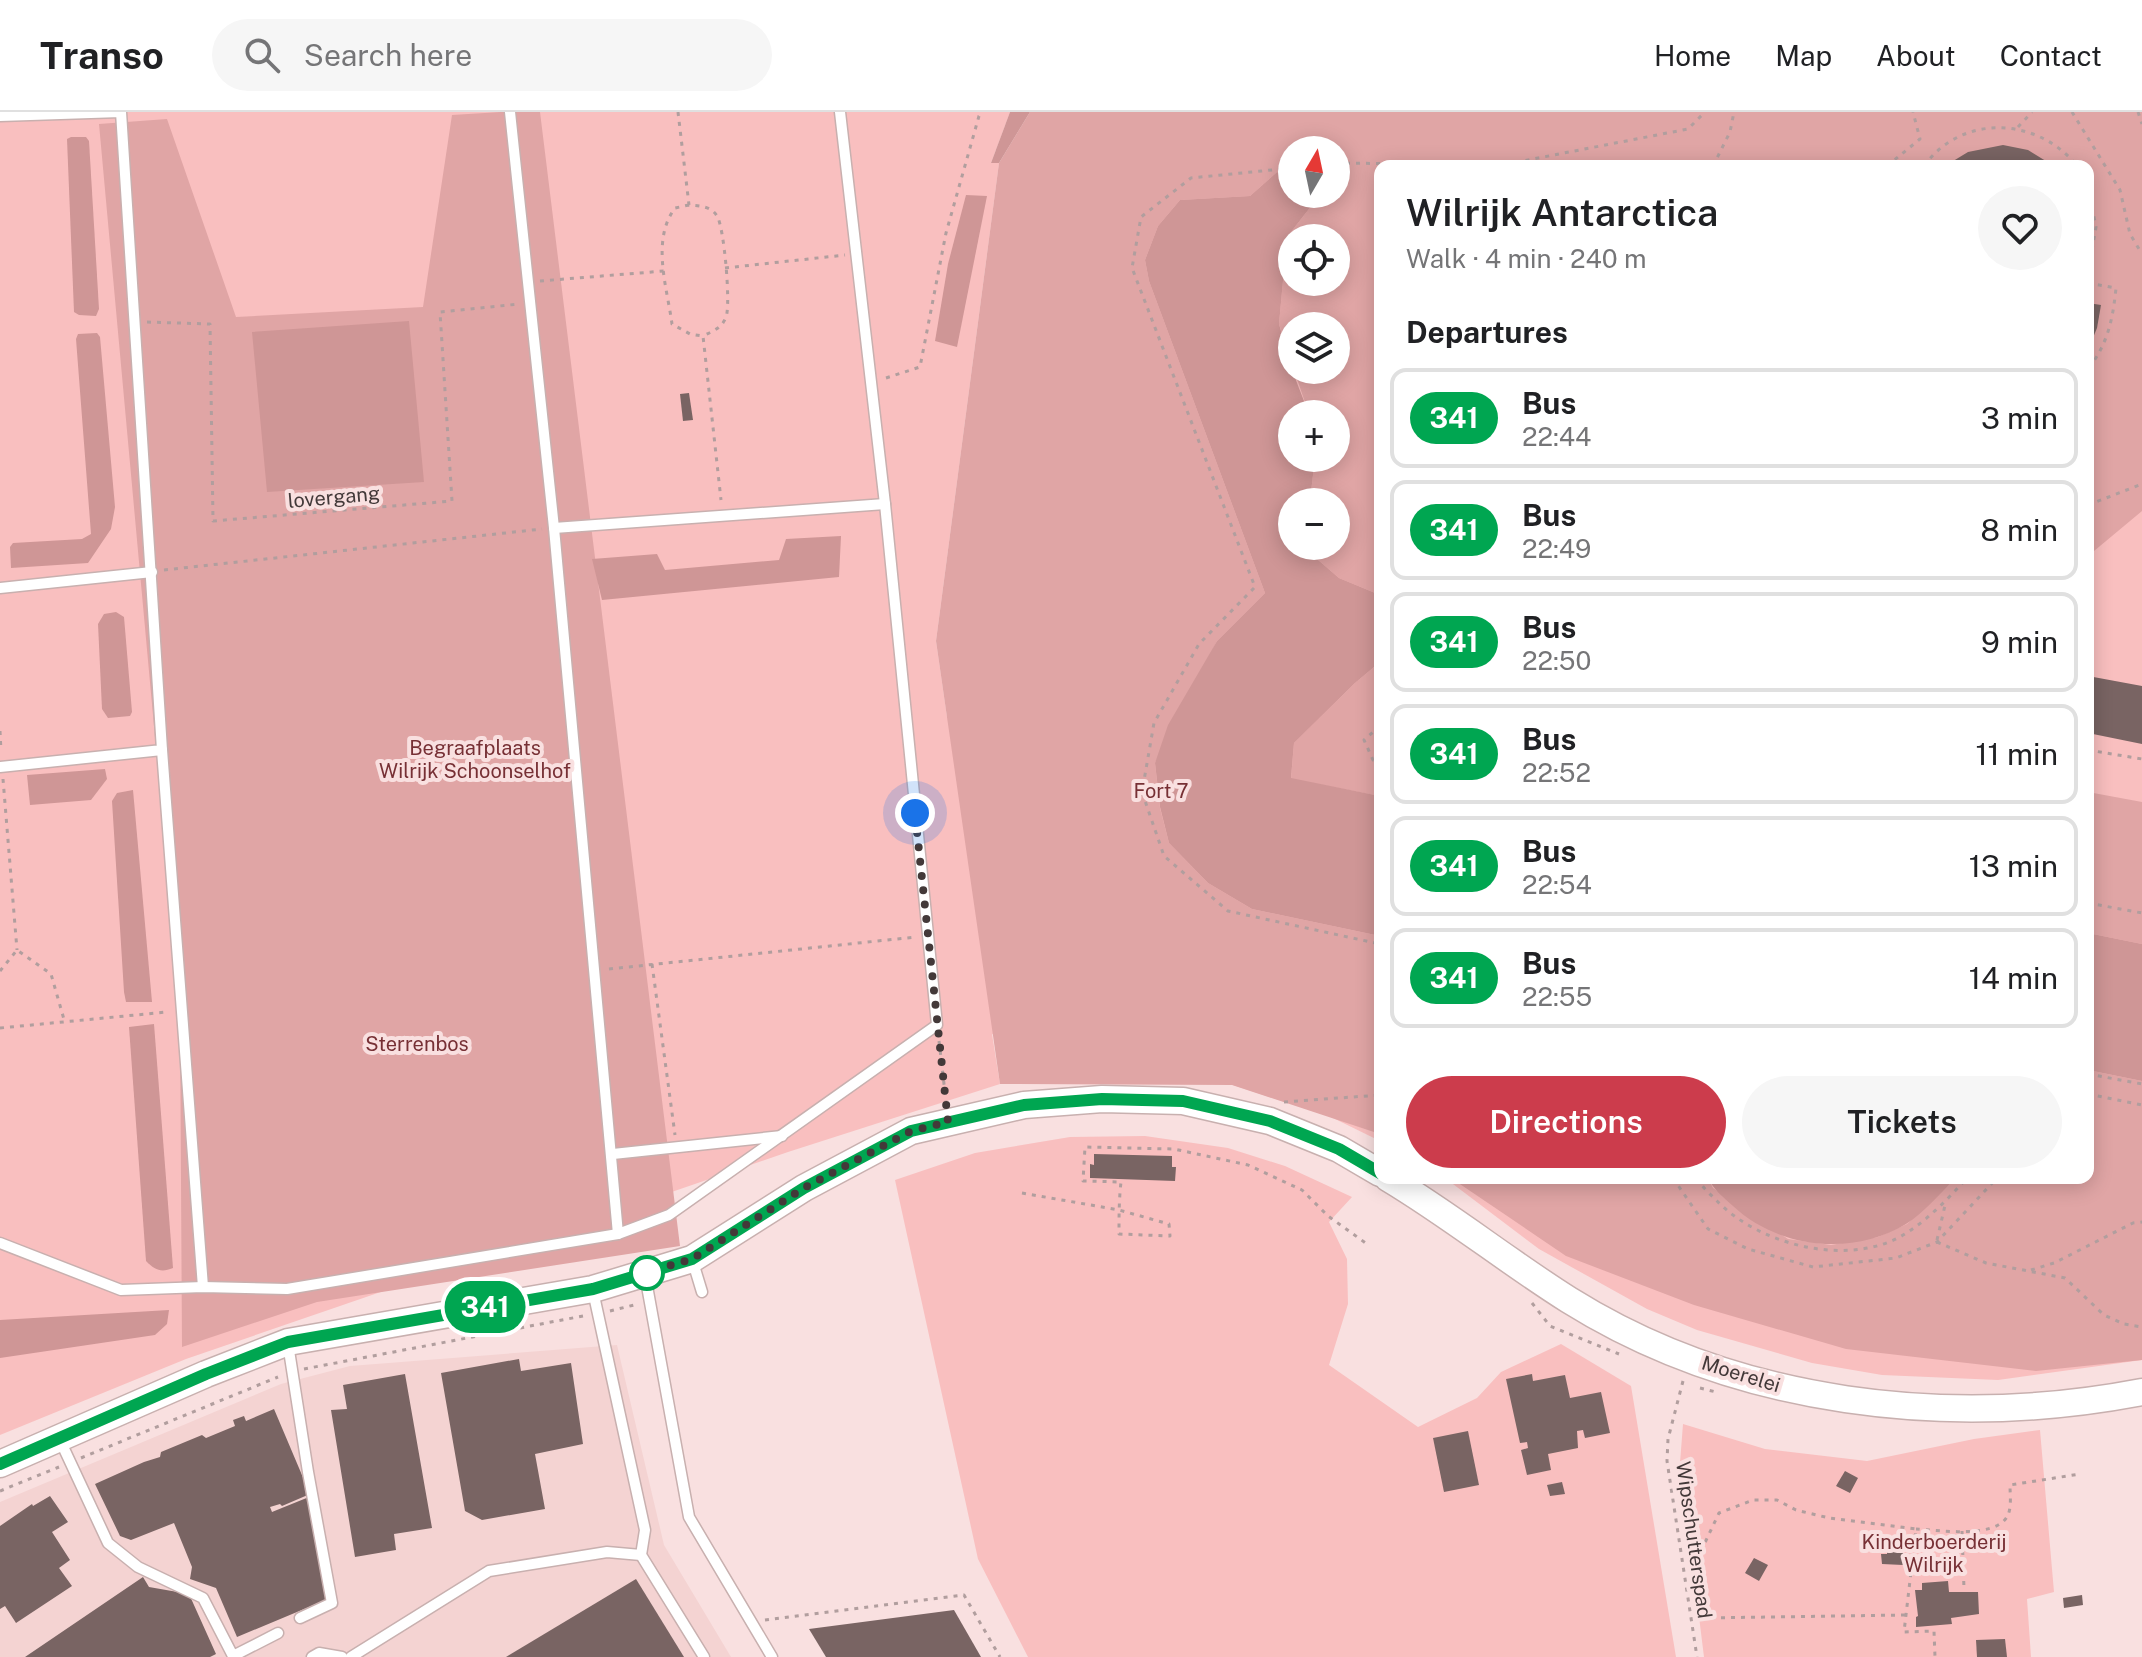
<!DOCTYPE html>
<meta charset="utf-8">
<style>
body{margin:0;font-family:"Public Sans",sans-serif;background:#f6f6f6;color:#202124;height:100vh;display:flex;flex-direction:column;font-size:30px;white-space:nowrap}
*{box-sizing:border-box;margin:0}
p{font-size:26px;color:#757577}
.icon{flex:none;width:44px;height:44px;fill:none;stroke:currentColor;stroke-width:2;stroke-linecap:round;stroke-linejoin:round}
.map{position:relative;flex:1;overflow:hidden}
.side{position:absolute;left:1374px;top:48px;width:720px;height:1024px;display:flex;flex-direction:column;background:#fff;border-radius:16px;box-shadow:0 4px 20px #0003}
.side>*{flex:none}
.badge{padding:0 16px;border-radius:26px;font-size:28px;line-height:52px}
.needle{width:52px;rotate:9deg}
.fabs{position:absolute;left:1278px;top:24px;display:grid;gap:16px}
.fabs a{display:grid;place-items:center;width:72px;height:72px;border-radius:50%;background:#fff;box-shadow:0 4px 20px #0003;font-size:40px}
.you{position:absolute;width:40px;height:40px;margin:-20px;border:6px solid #fff;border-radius:50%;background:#1a73e8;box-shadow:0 0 0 12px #1a73e833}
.map>.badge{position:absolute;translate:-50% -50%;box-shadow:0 0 0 4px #fff}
h2{padding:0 32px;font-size:30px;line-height:72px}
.round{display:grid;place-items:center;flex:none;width:84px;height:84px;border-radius:42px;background:#f6f6f6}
.overview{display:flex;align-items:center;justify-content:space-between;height:136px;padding:0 32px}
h1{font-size:38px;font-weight:600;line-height:60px}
.action{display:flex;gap:16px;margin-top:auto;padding:16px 32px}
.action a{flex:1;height:92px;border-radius:48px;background:#cc3c4c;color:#fff;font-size:32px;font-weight:600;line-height:92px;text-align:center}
.action a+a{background:#f6f6f6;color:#202124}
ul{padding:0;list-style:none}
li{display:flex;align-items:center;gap:24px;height:100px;margin:0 16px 12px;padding:0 16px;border:4px solid #e0e0e0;border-radius:16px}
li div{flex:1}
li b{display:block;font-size:30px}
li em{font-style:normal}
li .badge{min-width:88px;font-weight:700;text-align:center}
header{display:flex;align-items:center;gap:48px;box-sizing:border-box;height:112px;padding:0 40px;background:#fff;border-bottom:2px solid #e0e0e0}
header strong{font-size:38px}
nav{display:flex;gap:44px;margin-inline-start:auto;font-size:28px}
.search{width:560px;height:72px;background:#f6f6f6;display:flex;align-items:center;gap:20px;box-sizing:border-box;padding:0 28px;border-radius:44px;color:#757577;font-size:30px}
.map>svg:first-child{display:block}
</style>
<header>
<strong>Transo</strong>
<div class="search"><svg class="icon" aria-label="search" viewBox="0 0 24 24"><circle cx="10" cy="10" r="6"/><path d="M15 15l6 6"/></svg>Search here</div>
<nav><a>Home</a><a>Map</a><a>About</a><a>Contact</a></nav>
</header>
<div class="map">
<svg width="2142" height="1545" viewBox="0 0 2142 1545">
<rect width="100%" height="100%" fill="#f9e0e0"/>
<path fill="#f4d3d2" d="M617,1233L664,1433L731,1545H0V1390L281,1272L350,1254Z"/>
<g fill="#f9bfbf" fill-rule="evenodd">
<path d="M0,0H1010L991,51H999L936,529L947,605L1050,38L2142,0V1248L1998,1268L1882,1263L1812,1251L1697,1218L1647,1197L1539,1137L1445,1066H2088V54H1380V1029L1331,1005L1233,973L992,922L1000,972L788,1040L186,1247L0,1323ZM1292,38H1336V82H1292ZM1292,126H1336V170H1292ZM1292,214H1336V258H1292ZM1292,302H1336V346H1292ZM1292,390H1336V434H1292Z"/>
<path d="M1145,1024L1228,1036L1285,1054L1352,1085L1329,1110L1347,1147L1348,1192L1329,1253L1418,1315L1477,1286L1501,1260L1561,1232L1631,1274L1676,1545H1028L978,1447L895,1068L975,1041L1070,1025Z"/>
<path d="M1683,1312L1765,1337L1867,1349L1974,1327L2040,1318L2054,1480L2027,1487L2031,1545H1704L1680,1351Z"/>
</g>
<g fill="#e0a5a5" fill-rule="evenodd">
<path d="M501,0H540L680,1134L317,1190L182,1235L180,899L99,12L167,7L236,205L423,195L452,3Z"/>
<path d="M1030,0H2142V399L2088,444V54H1380V483L1339,466L1302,434H1336V390H1307L1311,380L1315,346H1336V302H1309L1294,258H1336V214H1292V252L1279,212L1287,125L1316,88L1312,82H1336V38H1292V66L1277,60L1250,84L1180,88L1158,114L1145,148L1149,169L1265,481L1217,529L1155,651L1160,696L1169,731L1208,771L1252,797L1380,824V1022L1232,973L1000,972L936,529L999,51ZM1292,126H1336V170H1292Z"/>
<path d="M1380,550V684L1291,667L1294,631L1355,571Z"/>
<path d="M2088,680L2142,690V832L2088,821Z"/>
<path d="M2088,958L2142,969V1248L2036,1259L1846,1237L1694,1193L1566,1144L1451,1066H1708L1713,1076L1788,1127L1831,1133L1878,1125L1907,1112L1956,1066H2088Z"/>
</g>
<g fill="#cf9696">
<path d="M1010,0H1030L999,51H991Z"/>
<path d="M71,25H86L89,29L99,197L96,204L79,203L74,200L67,27Z"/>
<path d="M1277,60L1292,66V82H1312L1316,88L1287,125L1279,212L1292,258L1309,302H1292V346H1315L1311,380L1307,390H1292V434H1302L1339,466L1380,483V550L1355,571L1294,631L1291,666L1380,684V824L1252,797L1208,771L1169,731L1160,695L1155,651L1168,613L1217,529L1265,481L1149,169L1145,148L1158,114L1180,88L1250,84Z"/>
<path d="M966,83L987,84L957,235L935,229L948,152Z"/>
<path d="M409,209L424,370L267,380L252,220Z"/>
<path d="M97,221L100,225L115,395L111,417L88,451L11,456L10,435L13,431L82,427L91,422L76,227L78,222Z"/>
<path d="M841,424L839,465L602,488L592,447L657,442L665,458L779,448L786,427Z"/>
<path d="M116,500L124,505L132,600L130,604L108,606L102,597L98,512L104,502Z"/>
<path d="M105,657L107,667L91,688L30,693L27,663Z"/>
<path d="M133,678L152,890H126L124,880L112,689L117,681Z"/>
<path d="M2088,821L2142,832V969L2088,958Z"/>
<path d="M154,912L173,1156C161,1161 155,1158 146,1149L129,915Z"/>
<path d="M1708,1066H1956C1940,1081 1924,1101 1906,1112C1852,1145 1778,1136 1733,1094C1723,1085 1714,1078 1708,1066Z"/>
<path d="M169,1198L167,1212L155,1223L0,1246V1208Z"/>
</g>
<g fill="#796463">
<path d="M2003,33L2028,38L2054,54H1945L1968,40Z"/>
<path d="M2088,191L2101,193L2097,216L2088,238Z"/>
<path d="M689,281L693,308L683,309L680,282Z"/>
<path d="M2088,564L2142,574V632L2088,621Z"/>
<path d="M1094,1042L1172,1044V1055H1176L1175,1069L1090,1066V1052L1094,1053Z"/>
<path d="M519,1247L521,1259L571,1251L583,1332L535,1342L545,1397L482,1408L465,1399L441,1261Z"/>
<path d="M405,1262L432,1416L394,1422L396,1438L355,1445L331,1298L347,1297L343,1273Z"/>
<path d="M1532,1262L1533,1269L1565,1263L1570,1286L1601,1280L1610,1321L1585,1326L1583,1318L1577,1319L1578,1336L1548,1342L1551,1358L1527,1363L1521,1338L1528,1336L1527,1330L1520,1331L1506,1267Z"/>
<path d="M274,1297L310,1382L282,1394L280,1392L270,1395L272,1400L309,1385L324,1480L328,1487L237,1525L216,1476L190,1467L192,1455L174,1411L131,1428L120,1424L95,1372L144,1350L160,1345L161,1340L202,1323L206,1326L235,1314L233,1308L244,1304L246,1309Z"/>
<path d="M1468,1319L1479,1373L1444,1380L1433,1326Z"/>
<path d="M1845,1359L1858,1366L1850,1381L1836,1374Z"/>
<path d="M1562,1370L1565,1382L1550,1384L1547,1373Z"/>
<path d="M50,1384L68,1410L52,1420L70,1448L59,1456L72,1474L16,1511L5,1494L0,1497V1414L32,1392L33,1394Z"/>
<path d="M1887,1438H1903V1453L1882,1452L1881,1442H1887Z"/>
<path d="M1754,1446L1768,1453L1759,1469L1745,1461Z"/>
<path d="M143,1465L149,1475L189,1482L216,1542L210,1545H25Z"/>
<path d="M636,1467L684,1545H506Z"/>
<path d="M1948,1469L1949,1480H1978L1979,1502L1951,1506L1952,1512L1916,1515V1505L1918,1504L1915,1478H1922V1471Z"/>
<path d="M2082,1483L2083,1493L2064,1496L2063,1486Z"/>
<path d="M954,1498L981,1545H826L809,1517Z"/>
<path d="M2005,1527L2007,1545H1977L1976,1528Z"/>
</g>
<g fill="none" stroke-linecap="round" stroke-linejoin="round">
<defs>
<g id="service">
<path d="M510,0L554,416L618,1122"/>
<path d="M0,4L121,0L162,638L0,655"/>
<path d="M554,416L885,392"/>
<path d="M0,476L152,460"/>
<path d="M162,638L203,1175"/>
<path d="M613,1042L782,1024"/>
<path d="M0,1131L121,1178L203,1175L287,1177L618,1122L669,1103L937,913L885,392L840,0"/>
<path d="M692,1147L702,1180"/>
<path d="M645,1163L689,1405L772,1545"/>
<path d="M593,1179L645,1418L641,1443L704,1545"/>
<path d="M288,1232L308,1360L332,1491L300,1506"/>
<path d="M59,1326L108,1431L138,1455L203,1486L233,1544L278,1521"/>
<path d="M312,1545L319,1541L342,1545"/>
<path d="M351,1545L489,1459L607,1440L641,1443"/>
</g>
<g id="tertiary">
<path d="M1388,1066C1450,1103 1507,1149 1569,1188C1737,1293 1949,1317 2142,1280"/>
<path d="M0,1352L206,1262L288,1230L593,1177L692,1147L804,1076L911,1019L1024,993L1102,987L1183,989L1270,1009L1339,1037L1380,1061"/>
</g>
</defs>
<use href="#service" stroke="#c8b0af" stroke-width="13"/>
<use href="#tertiary" stroke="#c8b0af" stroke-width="29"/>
<g stroke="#b19e9e" stroke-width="3" stroke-dasharray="4 6" stroke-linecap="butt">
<path d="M678,0L689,93C700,94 711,94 717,104C724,114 731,193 726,205C722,216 713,219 703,224L721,388"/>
<path d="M2072,0L2120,78L2130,122L2142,142"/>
<path d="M2138,0L2142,12"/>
<path d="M2018,15L2032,0"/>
<path d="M1336,51L1502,53L1688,17L1705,0"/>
<path d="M1713,54L1730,20L1734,0"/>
<path d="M1887,54L1920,27L1913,0"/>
<path d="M1924,54C1962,1 2038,5 2077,54"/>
<path d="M1292,56L1191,66L1141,105L1132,156L1255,475L1199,532L1154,611L1142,680L1164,744L1228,799L1380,832"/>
<path d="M2088,75L2096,115L2088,161"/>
<path d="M689,93L675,96C651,128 667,175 672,212L690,222L702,224"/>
<path d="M725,156L845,143"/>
<path d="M540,169L664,159"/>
<path d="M2088,171L2116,176C2113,206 2108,232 2088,257"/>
<path d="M147,210L210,212L213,409L452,389L440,200L519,192"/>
<path d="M886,266L920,255L946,121L979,4L982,0"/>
<path d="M2088,393L2142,372"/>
<path d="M164,458L542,417"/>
<path d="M1380,614L1364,628L1373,648L1380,651"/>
<path d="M0,619L1,639"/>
<path d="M2088,638L2142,647"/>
<path d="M3,667L17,838"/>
<path d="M2088,791L2142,801"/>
<path d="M652,852L675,1023"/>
<path d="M609,857L916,825"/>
<path d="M0,859L17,838L51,862L65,911"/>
<path d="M0,916L167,900"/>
<path d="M939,929L946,989"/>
<path d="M2088,962L2142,972"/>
<path d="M2088,982L2142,993"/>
<path d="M1284,990L1380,983"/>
<path d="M1673,1066L1708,1117L1748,1137L1813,1155L1896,1146L1937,1130L1997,1066"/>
<path d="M1697,1066C1702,1075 1710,1082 1717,1089C1759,1132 1842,1154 1898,1126C1925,1111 1946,1089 1967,1066"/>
<path d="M1022,1081L1119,1098L1169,1112L1170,1124L1119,1122C1119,1105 1119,1087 1121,1070L1083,1069L1085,1035L1174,1037L1248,1053L1302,1078L1328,1104L1367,1132"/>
<path d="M1937,1128L1946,1089"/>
<path d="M1937,1130L1986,1151L2065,1166L2104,1203L2124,1212L2142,1215"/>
<path d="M2031,1158L2054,1151L2133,1111L2142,1110"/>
<path d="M1532,1191L1550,1214L1619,1242"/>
<path d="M610,1199L638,1192"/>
<path d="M304,1257L583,1204"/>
<path d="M1683,1269L1668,1327L1667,1349L1697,1545"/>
<path d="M1700,1276L1716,1280"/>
<path d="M81,1346L278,1265"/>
<path d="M0,1379L59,1355"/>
<path d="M1916,1417C1939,1418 1993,1427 2007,1405C2012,1396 2010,1383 2010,1373L2080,1362"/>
<path d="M1962,1419L1964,1477"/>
<path d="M1905,1503L1702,1506L1701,1439L1719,1401L1753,1388H1777L1796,1398L1829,1406L1916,1417L1904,1520L1934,1519L1935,1545"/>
<path d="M765,1508L964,1483L1000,1545"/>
</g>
<use href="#service" stroke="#fff" stroke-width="10"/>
<use href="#tertiary" stroke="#fff" stroke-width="26"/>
</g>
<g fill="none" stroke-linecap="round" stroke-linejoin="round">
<defs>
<path id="line" d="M0,1352L206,1262L288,1230L593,1177L692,1147L804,1076L911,1019L1024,993L1102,987L1183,989L1270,1009L1339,1037L1380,1061"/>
</defs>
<use href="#line" stroke="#fff" stroke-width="18"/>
<use href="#line" stroke="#00a651" stroke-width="12"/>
<path stroke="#433939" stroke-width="8" stroke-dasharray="0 14.4" d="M647,1161H645L692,1147L804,1076L911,1019L948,1010L915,701"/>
</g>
<circle fill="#fff" stroke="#00a651" stroke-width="4" cx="647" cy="1161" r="16"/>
<g text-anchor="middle" stroke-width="8" stroke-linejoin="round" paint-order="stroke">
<g font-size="20" fill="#433939" stroke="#f9e0e0">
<text transform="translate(334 385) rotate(-5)" y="7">lovergang</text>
<text transform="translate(1741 1262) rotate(17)" y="7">Moerelei</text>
<text transform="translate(1694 1428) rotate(82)" y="7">Wipschutterspad</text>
</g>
<g font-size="20" fill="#773035" stroke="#f9e0e0">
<text x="475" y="643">Begraafplaats<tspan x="475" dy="23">Wilrijk Schoonselhof</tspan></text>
<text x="1161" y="686">Fort 7</text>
<text x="417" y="939">Sterrenbos</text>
<text x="1934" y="1437">Kinderboerderij<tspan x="1934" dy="23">Wilrijk</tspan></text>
</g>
</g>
</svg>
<div class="fabs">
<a><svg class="needle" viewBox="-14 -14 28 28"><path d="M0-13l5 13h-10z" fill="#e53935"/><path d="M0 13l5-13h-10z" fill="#757577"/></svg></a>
<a><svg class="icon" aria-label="locate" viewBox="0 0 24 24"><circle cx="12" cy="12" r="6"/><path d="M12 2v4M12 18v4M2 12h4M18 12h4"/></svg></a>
<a><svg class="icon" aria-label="layers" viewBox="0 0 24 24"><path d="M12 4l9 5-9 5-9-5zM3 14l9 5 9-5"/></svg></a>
<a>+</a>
<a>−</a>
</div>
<div class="you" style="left:915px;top:701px"></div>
<b class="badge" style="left:485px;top:1195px;background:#00a651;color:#fff">341</b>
<section class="side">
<div class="overview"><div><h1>Wilrijk Antarctica</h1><p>Walk · 4 min · 240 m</p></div><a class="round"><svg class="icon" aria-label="heart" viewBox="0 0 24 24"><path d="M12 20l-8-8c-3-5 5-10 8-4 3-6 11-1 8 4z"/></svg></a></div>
<h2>Departures</h2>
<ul>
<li><span class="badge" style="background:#00a651;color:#fff">341</span><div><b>Bus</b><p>22:44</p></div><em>3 min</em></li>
<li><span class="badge" style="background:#00a651;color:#fff">341</span><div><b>Bus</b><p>22:49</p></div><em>8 min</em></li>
<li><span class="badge" style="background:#00a651;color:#fff">341</span><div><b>Bus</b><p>22:50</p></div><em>9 min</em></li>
<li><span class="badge" style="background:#00a651;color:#fff">341</span><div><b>Bus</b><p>22:52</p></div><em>11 min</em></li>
<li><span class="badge" style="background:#00a651;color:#fff">341</span><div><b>Bus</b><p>22:54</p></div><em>13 min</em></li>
<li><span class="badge" style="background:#00a651;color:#fff">341</span><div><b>Bus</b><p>22:55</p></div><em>14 min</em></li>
</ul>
<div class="action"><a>Directions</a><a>Tickets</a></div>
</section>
</div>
